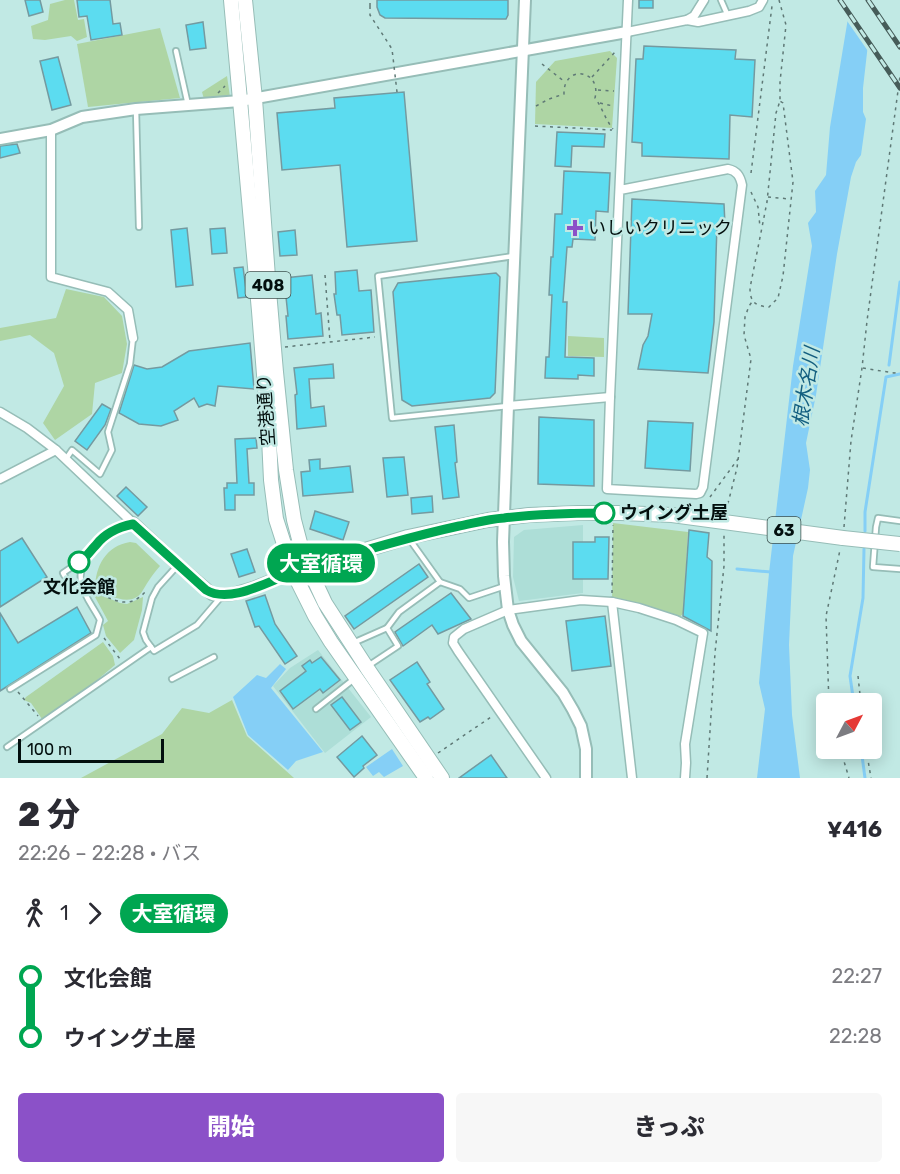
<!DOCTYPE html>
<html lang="ja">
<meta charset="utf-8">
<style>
body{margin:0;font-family:Rubik,"Noto Sans JP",sans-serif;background:#f7f7f7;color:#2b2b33;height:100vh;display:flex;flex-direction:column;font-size:22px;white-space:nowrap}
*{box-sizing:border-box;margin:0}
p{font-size:20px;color:#7c7c81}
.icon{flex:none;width:33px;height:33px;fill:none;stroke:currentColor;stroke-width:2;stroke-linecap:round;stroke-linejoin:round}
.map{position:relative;height:778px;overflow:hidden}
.panel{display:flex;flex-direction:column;background:#fff;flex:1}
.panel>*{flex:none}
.badge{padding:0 12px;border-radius:20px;font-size:21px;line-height:39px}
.needle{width:39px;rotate:49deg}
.fabs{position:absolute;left:816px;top:693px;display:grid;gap:12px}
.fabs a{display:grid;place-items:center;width:66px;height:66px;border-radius:6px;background:#fff;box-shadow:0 3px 15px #0003;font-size:30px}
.scale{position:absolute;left:18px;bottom:15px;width:146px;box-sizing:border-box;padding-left:6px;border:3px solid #030f0e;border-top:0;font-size:16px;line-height:21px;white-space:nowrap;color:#030f0e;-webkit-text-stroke:4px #c1e9e4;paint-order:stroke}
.map>.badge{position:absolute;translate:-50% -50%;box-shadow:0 0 0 3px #fff}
.legs{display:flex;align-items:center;gap:9px;height:66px;padding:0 18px;font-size:20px}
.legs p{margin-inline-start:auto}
.headline{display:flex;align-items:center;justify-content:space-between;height:102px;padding:0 18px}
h1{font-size:33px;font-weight:800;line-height:45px}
.cta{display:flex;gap:12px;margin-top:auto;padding:12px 18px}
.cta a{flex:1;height:69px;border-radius:6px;background:#8b51c8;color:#fff;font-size:24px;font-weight:800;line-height:69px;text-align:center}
.cta a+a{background:#f7f7f7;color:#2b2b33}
ul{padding:0 18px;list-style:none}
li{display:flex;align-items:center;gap:21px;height:60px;font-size:22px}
li i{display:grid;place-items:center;width:9px;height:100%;margin:0 8px;background:currentColor}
li i::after{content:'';width:15px;height:15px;margin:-8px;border:4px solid;border-radius:50%;background:#fff}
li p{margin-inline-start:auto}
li:first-child i{background:linear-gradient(#0000 50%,currentColor 0)}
li:last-child i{background:linear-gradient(currentColor 50%,#0000 0)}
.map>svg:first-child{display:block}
</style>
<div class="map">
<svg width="900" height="778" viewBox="0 0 900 778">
<rect width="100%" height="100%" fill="#c1e9e4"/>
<g fill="#added7">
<path d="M583,525V593L519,601L513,577L514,537L524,530Z"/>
<path d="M318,650L371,717L325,753L273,686L290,668Z"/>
</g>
<g fill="#aed5a4">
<path d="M65,0H74L78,20L84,19L87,37L77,41L71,36L45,40L33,39L31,26L48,20L50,4Z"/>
<path d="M160,28L180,98L88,107L77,44Z"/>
<path d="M610,51L617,58L612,128L535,124L536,82L555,61Z"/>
<path d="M227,76L230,97L204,99L202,92Z"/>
<path d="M66,289L104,297L122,316L127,344L122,373L95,383L92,414L55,440L43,423L64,386L54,353L30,335L0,341V328L56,318Z"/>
<path d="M568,336L604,338V357L568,356Z"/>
<path d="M613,523L688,532L683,614L676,620L612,602Z"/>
<path d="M130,542L136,543L160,566C152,575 149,580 143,590C133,609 109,595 95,590C95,566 106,546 130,542Z"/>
<path d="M99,594L120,603L127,604L143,597L142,610L134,640L120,653L106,636L103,625L108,621L95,597Z"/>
<path d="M103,642L113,656L115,665L90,686L44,719H42L31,703L24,700L26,697Z"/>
<path d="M232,700L247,736L294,778H81L162,734L182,708L209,713Z"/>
</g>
<g fill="#85cff6">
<path d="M851,0H873L863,88V112L866,119L861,155L856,162L851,177L837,254L816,395L806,443L810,470L808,488L793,556L789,645L792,715L800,778H757L765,709L759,683L769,573L793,366L812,246L808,223L816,212L815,191L826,175L830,127Z"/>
<path d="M280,664L286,669L271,688L323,752L296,761L288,770L248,735L233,697L257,675L266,678Z"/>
<path d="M392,749L403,766L384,777L379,772L373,776L366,767Z"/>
</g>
<path fill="#c1e9e4" d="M848,0H873L875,4L870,54L845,18Z"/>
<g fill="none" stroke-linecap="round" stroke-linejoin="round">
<g stroke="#85cff6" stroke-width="3">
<path d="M889,365L900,282"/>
<path d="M865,531V512L886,377L900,374"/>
<path d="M737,569L771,572"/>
<path d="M854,704L850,676L863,598L864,549"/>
<path d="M861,748L865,778"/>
</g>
</g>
<g fill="#5cdcf0" stroke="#749aa0" stroke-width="1.5">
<path d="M25,0H40L43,12L29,16Z"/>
<path d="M77,0H110L113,24L120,23L122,35L91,40L87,16L79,17Z"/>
<path d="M377,0H508V15L506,19H501L385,18L380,15L377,7Z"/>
<rect x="639" y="0" width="14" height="8"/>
<path d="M203,22L206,48L190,50L186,25Z"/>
<path d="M644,46L736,50L735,59L755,60L752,117L730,115L729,159L642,156V143L632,142L636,59H643Z"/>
<path d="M58,57L71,105L52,110L40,61Z"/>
<path d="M404,92L417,241L347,247L340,165L282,170L277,113L335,108L334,98Z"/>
<path d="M557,132L605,134L604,147L572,146L571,167L555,166Z"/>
<path d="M17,144L20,153L0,158V146Z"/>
<path d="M564,171L610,173L608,212L596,211L595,240L573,239L572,247H567L563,302H567L565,357L594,358V376L578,375V379L545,378L546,357H549L552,295H549L551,257H553L555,214H562Z"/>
<path d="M632,199L724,204L725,225L717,224L714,322L708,373L638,369L643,345L648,336L652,314H628Z"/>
<path d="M187,228L193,285L176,287L171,230Z"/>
<path d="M225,228L227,253L212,254L210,229Z"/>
<path d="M295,230L297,255L280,256L278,232Z"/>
<path d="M243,267L247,297L238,298L234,268Z"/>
<path d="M357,270L359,291L371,290L374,332L342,335L340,315H337L334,294H336L335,272Z"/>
<path d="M496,273L500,277L495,393L490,398L412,406L402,400L393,292L398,283Z"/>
<path d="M312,275L316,314L321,313L323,336L288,339L286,316H288L284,278Z"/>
<path d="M250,343L254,389L218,386L215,406L207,404L199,407L194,398L174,411L178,420L161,426L139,424L119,413L134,365L147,369L162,367L189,351Z"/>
<path d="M333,364L334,378L309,379L311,408L324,406L326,426L297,429L295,395L297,394L294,368Z"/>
<path d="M102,404L111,409L105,425L87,450L75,441Z"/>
<path d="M539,417L594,420V486L538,484Z"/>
<path d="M648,421L693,423L690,471L645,468Z"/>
<path d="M454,425L457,462L455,463L459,497L443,499L435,427Z"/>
<path d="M256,438L257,448L247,449L249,483H254V495H235V510H225L224,488H227V483H237L235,439Z"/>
<path d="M404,457L408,495L387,497L383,458Z"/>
<path d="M320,459V469L350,466L353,492L303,496L301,472L310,471L309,460Z"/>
<path d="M126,487L147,507L138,516L117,496Z"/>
<path d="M432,496L433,512L412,514L411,498Z"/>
<path d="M315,511L349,522L343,540L310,529Z"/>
<path d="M689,530L709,533L707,557L712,561L711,631L683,616Z"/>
<path d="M595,537H609L608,579H573V542H595Z"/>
<path d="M22,538L47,577L0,607V551Z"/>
<path d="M247,549L255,572L239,577L231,554Z"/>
<path d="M419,564L428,577L354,629L345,616Z"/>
<path d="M451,593L471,619L438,634L432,625L403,646L395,632Z"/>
<path d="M265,595L275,624L297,656L285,664L259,626L255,627L246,601Z"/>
<path d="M77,607L91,633L0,691V613L18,643Z"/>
<path d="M605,616L611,666L572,671L566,621Z"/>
<path d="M321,657L340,680L323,693L320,689L293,709L280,691L306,671L302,666L310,660L312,663Z"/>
<path d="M417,662L430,682L427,684L444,709L430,719L428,717L420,722L390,680Z"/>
<path d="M342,697L361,722L350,730L331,705Z"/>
<path d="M362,736L377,755L363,766L364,768L354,777L337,757Z"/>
<path d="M491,755L507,778H459Z"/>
</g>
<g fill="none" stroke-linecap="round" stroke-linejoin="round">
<defs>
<g id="service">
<path d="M721,0L728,16"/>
<path d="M176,51L188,105"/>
<path d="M136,109L139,227"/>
<path d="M508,406L392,418L378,276L514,256"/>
<path d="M66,459L72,450L100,474L112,450L108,432L130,364L133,338"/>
<path d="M900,521L878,518L876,527L873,567L900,569"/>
<path d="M178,565L158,587L152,598L143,632L146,640L154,651L197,625L221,597"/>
<path d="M440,582L460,589L469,598L505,586"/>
<path d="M82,585L70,586L63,573L85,558"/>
<path d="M353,643L387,628"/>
<path d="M368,666L398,646L387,628L399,612L440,582L410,540"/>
<path d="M172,679L214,657"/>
<path d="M10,689L96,635L100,620C94,608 83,595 81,582C78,564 93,544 107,534C115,529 124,526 133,523"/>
<path d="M316,709L354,679"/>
<path d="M7,747L151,647"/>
</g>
<g id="minor">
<path d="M687,20L694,16L704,0"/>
<path d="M627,32L687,20L698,22L749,11L759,7L763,0"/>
<path d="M51,130V277L108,292L128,310L133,338"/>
<path d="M620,190L728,169C737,171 740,176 742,185L703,487L700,493L696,494L607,489L610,397L628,0"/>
<path d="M508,406L610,397"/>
<path d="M0,412L27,428L56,450"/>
<path d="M0,479L56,450L133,523"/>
<path d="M612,602L632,778"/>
<path d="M546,778L458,651L453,643L454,637L464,629L508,610L581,600L612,602L639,608L676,620L703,633L685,744L686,763L685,778"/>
</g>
<g id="tertiary">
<path d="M525,0L508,406L503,542L504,576L508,610L513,625L521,641L563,693L573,710L581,726L586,749V778"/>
<path d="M0,139L51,130L82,117L136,109L240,101L627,32"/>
<path d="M133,523L178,565L212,594L223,595L233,594L253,588L293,572"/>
</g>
<path id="primary" d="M293,572L408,537L488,520L529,515L578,513H621L672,515L843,538"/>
<g id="trunk">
<path d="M231,0L259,311L269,438L271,480L276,519L293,572L315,616L331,642L426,778"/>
<path d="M245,0L255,99L269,291L276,372L286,470L294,520L304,558L325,603L367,668L442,778"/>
</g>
</defs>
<use href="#service" stroke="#96bdb7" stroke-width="8"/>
<use href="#minor" stroke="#96bdb7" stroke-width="11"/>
<use href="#tertiary" stroke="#96bdb7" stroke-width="14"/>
<use href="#primary" stroke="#96bdb7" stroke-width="16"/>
<use href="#trunk" stroke="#96bdb7" stroke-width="16"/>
<g stroke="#5f7976" stroke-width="1.5" stroke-dasharray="3 4.5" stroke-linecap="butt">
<path d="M779,0L786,25L780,82V101L776,113L767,202L750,288C750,302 755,306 769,307L778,298L783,276L793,182L783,103L780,101"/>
<path d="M370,6V0"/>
<path d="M542,64L565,82"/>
<path d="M592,77L615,52"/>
<path d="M598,90L614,91"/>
<path d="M218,93L225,86"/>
<path d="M600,103L613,106"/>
<path d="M536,106L549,99L564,94C563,64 602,69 595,98C602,107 605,119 613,129"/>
<path d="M535,126L612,130"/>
<path d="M751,173L772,6"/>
<path d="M751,192L758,207L760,227"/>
<path d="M768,197L790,199"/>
<path d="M325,275L330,341"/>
<path d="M285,347L375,337"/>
<path d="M863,368L894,373L900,372"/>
<path d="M710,497L738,459"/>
<path d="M726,511L737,468L751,359L744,335L745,317L749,306L752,302"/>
<path d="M844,527L851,441L862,368L867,321L900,76"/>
<path d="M94,592C116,600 129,611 147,590"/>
<path d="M612,593L613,525"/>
<path d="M104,638L120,659"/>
<path d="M858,676L861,704"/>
<path d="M18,692L38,716"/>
<path d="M829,704L826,616L840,550"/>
<path d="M840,748L849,778"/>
<path d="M866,748L871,778"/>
<path d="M438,753L491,717"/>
<path d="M707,778L715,653L724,566V534"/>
</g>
<use href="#service" stroke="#fff" stroke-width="4.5"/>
<use href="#minor" stroke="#fff" stroke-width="8"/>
<use href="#tertiary" stroke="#fff" stroke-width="10"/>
<use href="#primary" stroke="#fff" stroke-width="14"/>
<use href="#trunk" stroke="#fff" stroke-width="14"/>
<defs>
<g id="rail">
<path d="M840,0L900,88"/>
<path d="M868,0L900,47"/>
</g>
</defs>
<use href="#rail" stroke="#465c59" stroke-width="5"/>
<use href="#rail" stroke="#c1e9e4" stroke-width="3" stroke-dasharray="9" stroke-linecap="butt"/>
<defs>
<path id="primary-bridge" d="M843,538L900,544"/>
</defs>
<use href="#primary-bridge" stroke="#96bdb7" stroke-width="16" stroke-linecap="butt"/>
<path stroke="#5f7976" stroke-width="1.5" stroke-dasharray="3 4.5" stroke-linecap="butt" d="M370,6V15L392,49L397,92"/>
<use href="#primary-bridge" stroke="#fff" stroke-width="14"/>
</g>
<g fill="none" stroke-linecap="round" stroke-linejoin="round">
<defs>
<path id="line-1" d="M79,562C87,557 89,552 96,545C105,533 119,527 133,524L206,590C231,605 272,579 297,571C351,554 404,538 459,526C474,523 489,519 504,518C537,514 571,513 604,513"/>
</defs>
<use href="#line-1" stroke="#fff" stroke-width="14"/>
<use href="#line-1" stroke="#00a651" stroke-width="9"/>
</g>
<path fill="#8b51c8" stroke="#c1e9e4" stroke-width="2" d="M572 219h6v6h6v6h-6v6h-6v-6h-6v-6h6z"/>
<g fill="#fff" stroke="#00a651" stroke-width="3">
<circle cx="604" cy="513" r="10"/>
<circle cx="79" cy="562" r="10"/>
</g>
<g text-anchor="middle" stroke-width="5" stroke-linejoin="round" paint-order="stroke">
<g fill="#c1e9e4" stroke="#3c504e" stroke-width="1.5">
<rect x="245.5" y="272" width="45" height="26" rx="4.5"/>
<rect x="767.5" y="517" width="33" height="26" rx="4.5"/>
</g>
<g font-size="16" font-weight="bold" fill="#030f0e">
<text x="268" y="291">408</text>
<text x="784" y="536">63</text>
</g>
<g font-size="18" fill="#030f0e" stroke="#c1e9e4" text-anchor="start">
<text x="588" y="234">いしいクリニック</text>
</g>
<g font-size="18" fill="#030f0e" stroke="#c1e9e4">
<text transform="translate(266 410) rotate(-94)" y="6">空港通り</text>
</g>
<g font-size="18" font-weight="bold" fill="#030f0e" stroke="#c1e9e4" text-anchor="start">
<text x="620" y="519">ウイング土屋</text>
<text x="79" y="593" text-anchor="middle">文化会館</text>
</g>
<g font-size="20" font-style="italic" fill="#145f80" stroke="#c1e9e4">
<text transform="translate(806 387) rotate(-81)" y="7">根木名川</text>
</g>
</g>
</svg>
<div class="fabs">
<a><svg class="needle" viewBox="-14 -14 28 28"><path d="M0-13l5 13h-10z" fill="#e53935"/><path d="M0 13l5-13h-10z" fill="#7c7c81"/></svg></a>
</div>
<div class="scale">100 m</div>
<b class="badge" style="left:321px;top:563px;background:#00a651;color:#fff">大室循環</b>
</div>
<section class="panel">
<div class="headline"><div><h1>2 分</h1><p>22:26 – 22:28 · バス</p></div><b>¥416</b></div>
<div class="legs"><svg class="icon" aria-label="walk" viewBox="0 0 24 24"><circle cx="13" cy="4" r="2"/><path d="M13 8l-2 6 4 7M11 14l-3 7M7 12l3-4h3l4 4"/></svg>1<svg class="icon" aria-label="forward" viewBox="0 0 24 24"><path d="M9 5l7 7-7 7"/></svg><b class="badge" style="background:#00a651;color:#fff">大室循環</b></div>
<ul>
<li><i style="color:#00a651"></i><b>文化会館</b><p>22:27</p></li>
<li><i style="color:#00a651"></i><b>ウイング土屋</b><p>22:28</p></li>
</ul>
<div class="cta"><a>開始</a><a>きっぷ</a></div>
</section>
